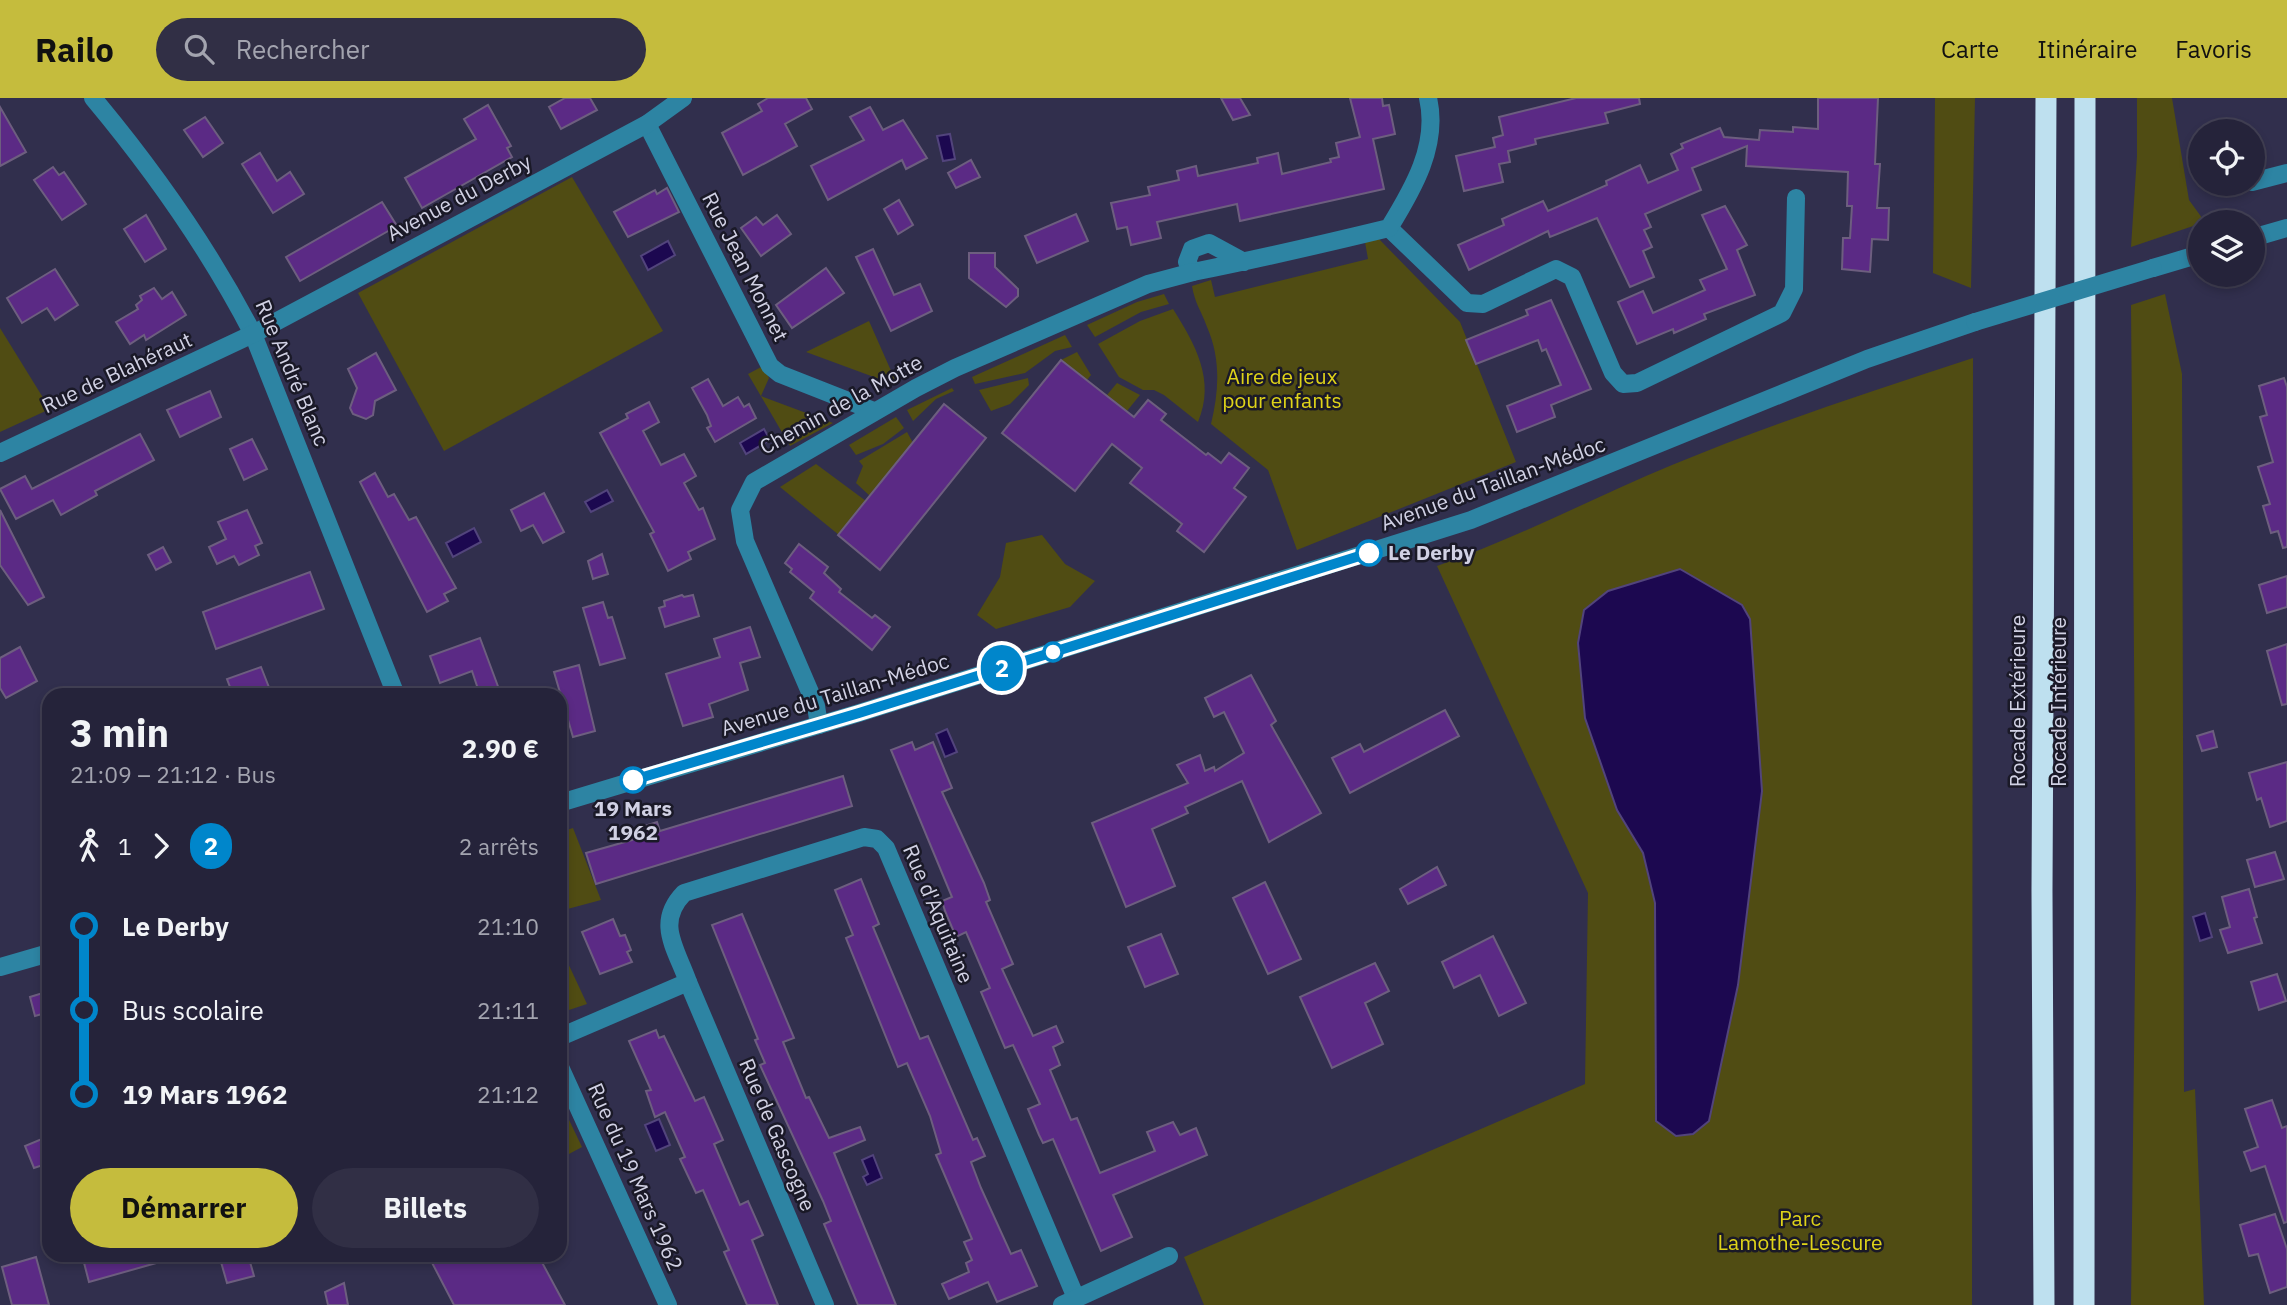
<!DOCTYPE html>
<html lang="fr">
<meta charset="utf-8">
<style>
body{margin:0;font-family:"IBM Plex Sans",sans-serif;background:#312f45;color:#f1f3f6;height:100vh;display:flex;flex-direction:column;font-size:26px;white-space:nowrap}
*{box-sizing:border-box;margin:0}
p{font-size:23px;color:#a3a4af}
.icon{flex:none;width:38px;height:38px;fill:none;stroke:currentColor;stroke-width:2;stroke-linecap:round;stroke-linejoin:round}
.map{position:relative;flex:1;overflow:hidden}
.side{position:absolute;left:42px;top:590px;width:525px;height:574px;display:flex;flex-direction:column;background:#25233a;border-radius:21px;box-shadow:0 4px 10px #0003,0 0 0 2px #424054}
.side>*{flex:none}
.badge{padding:0 14px;border-radius:23px;font-size:24px;line-height:46px}
.fabs{position:absolute;left:2188px;top:21px;display:grid;gap:14px}
.fabs a{display:grid;place-items:center;width:77px;height:77px;border-radius:50%;background:#25233a;box-shadow:0 4px 10px #0003,0 0 0 2px #424054;font-size:35px}
.map>.badge{position:absolute;translate:-50% -50%;box-shadow:0 0 0 4px #fff}
.legs{display:flex;align-items:center;gap:10px;height:77px;padding:0 28px;font-size:23px}
.legs p{margin-inline-start:auto}
.summary{display:flex;align-items:center;justify-content:space-between;height:119px;padding:0 28px}
h1{font-size:38px;font-weight:700;line-height:52px}
.action{display:flex;gap:14px;margin-top:auto;padding:14px 28px}
.action a{flex:1;height:80px;border-radius:42px;background:#c5bc3d;color:#111;font-size:28px;font-weight:700;line-height:80px;text-align:center}
.action a+a{background:#312f45;color:#f1f3f6}
ul{padding:0 28px;list-style:none}
li{display:flex;align-items:center;gap:24px;height:84px;font-size:26px}
li i{display:grid;place-items:center;width:10px;height:100%;margin:0 9px;background:currentColor}
li i::after{content:'';width:18px;height:18px;margin:-9px;border:5px solid;border-radius:50%;background:#25233a}
li p{margin-inline-start:auto}
li:first-child i{background:linear-gradient(#0000 50%,currentColor 0)}
li:last-child i{background:linear-gradient(currentColor 50%,#0000 0)}
header{display:flex;align-items:center;gap:42px;box-sizing:border-box;height:98px;padding:0 35px;background:#c5bc3d;color:#111}
header strong{font-size:33px}
nav{display:flex;gap:38px;margin-inline-start:auto;font-size:24px}
.search{width:490px;height:63px;background:#312f45;display:flex;align-items:center;gap:18px;box-sizing:border-box;padding:0 24px;border-radius:38px;color:#a3a4af;font-size:26px}
.map>svg:first-child{display:block}
</style>
<header>
<strong>Railo</strong>
<div class="search"><svg class="icon" aria-label="search" viewBox="0 0 24 24"><circle cx="10" cy="10" r="6"/><path d="M15 15l6 6"/></svg>Rechercher</div>
<nav><a>Carte</a><a>Itinéraire</a><a>Favoris</a></nav>
</header>
<div class="map">
<svg width="2287" height="1207" viewBox="0 0 2287 1207">
<rect width="100%" height="100%" fill="#312f4d"/>
<g fill="#504c13">
<path d="M1935,0H1975L1971,190L1933,175Z"/>
<path d="M2137,0H2172L2189,102L2205,124L2131,149L2137,58Z"/>
<path d="M572,79L663,233L444,353L358,195Z"/>
<path d="M1379,141L1460,224L1516,364L1297,452L1268,372L1211,326C1219,293 1221,261 1207,229C1201,212 1195,206 1192,188L1211,182L1215,199L1368,161L1365,144Z"/>
<path d="M1164,196L1169,206L1141,214L1095,239L1087,227L1137,204Z"/>
<path d="M2165,196L2182,276L2184,994L2195,991L2204,1207H2131L2136,791L2131,207Z"/>
<path d="M1173,211C1195,246 1216,282 1198,324L1164,297L1154,292H1143L1119,279L1098,246L1140,223Z"/>
<path d="M869,223L896,284L889,288L882,282L806,254Z"/>
<path d="M0,230L50,311L0,334Z"/>
<path d="M1065,237L1072,249L1055,253L1025,275L975,286L972,279Z"/>
<path d="M1077,254L1091,277L1087,282L1061,262Z"/>
<path d="M1973,260L1972,1207H1204L1184,1159L1585,986L1588,795L1437,468C1517,440 1593,400 1672,367C1770,326 1872,293 1973,260Z"/>
<path d="M763,268L769,280L761,298L833,325L790,348L748,276Z"/>
<path d="M1028,280L1029,287L1010,306L991,313L979,292Z"/>
<path d="M1117,285L1140,297L1127,313L1107,297Z"/>
<path d="M952,290L954,293L936,301L913,323L907,312Z"/>
<path d="M896,319L904,330L883,346L856,357L849,347Z"/>
<path d="M907,334L913,345L870,398L856,385L863,368L859,363Z"/>
<path d="M816,366L866,403L839,437L780,389Z"/>
<path d="M1042,437L1065,466L1095,483L1070,509L996,531L977,517L1000,479L1006,445Z"/>
<path d="M573,730L601,802L560,813V734Z"/>
<path d="M560,848L587,906L569,912L560,904Z"/>
<path d="M560,1003L582,1049L569,1056L560,1038Z"/>
</g>
<g fill="#1c0850" stroke="#52447c" stroke-width="2">
<path d="M950,36L955,61L943,63L937,38Z"/>
<path d="M668,143L675,157L648,172L641,158Z"/>
<path d="M764,331L770,342L746,356L740,345Z"/>
<path d="M607,392L613,403L591,414L585,404Z"/>
<path d="M474,430L481,444L453,459L446,445Z"/>
<path d="M1680,471L1742,507L1750,521L1762,693L1738,887L1709,1023L1693,1036L1676,1038L1656,1023L1655,805L1643,755L1617,712L1585,620L1578,545L1584,512L1608,493Z"/>
<path d="M947,631L957,654L945,659L936,636Z"/>
<path d="M2205,815L2212,839L2200,843L2193,819Z"/>
<path d="M659,1021L670,1047L656,1053L645,1027Z"/>
<path d="M873,1057L882,1080L867,1087L863,1079L868,1076L862,1062Z"/>
</g>
<g fill="#5b2a85" stroke="#6d5e7f" stroke-width="2">
<path d="M565,0H590L597,12L561,31L549,9Z"/>
<path d="M768,0H806L812,11L785,26L797,48L743,77L722,35L762,13L758,6Z"/>
<path d="M1221,0H1240L1250,17L1233,22Z"/>
<path d="M1350,0H1382L1383,8L1389,7L1395,36L1373,41L1384,91L1240,123L1237,106L1157,124L1161,140L1131,147L1127,129L1117,131L1111,105L1150,97L1148,89L1179,82L1177,73L1196,68L1198,78L1258,65L1257,60L1278,55L1282,76L1331,64L1330,61L1339,59L1336,45L1360,39Z"/>
<path d="M1576,0H1639L1640,6L1605,15L1608,25L1535,41L1536,46L1508,53L1510,64L1499,66L1503,84L1464,93L1456,58L1495,49L1493,40L1503,37L1499,19Z"/>
<path d="M1818,0H1878L1875,66H1880L1877,110H1889L1888,142L1872,141L1870,174L1842,171L1843,140H1850L1852,108H1847L1848,74L1746,68L1747,48L1692,70L1701,92L1645,116L1651,129L1644,132L1652,149L1643,153L1654,179L1630,189L1597,120L1550,139L1548,133L1469,172L1458,147L1504,127L1502,121L1543,103L1548,113L1607,87L1606,83L1640,67L1648,85L1678,72L1671,56L1683,50L1681,46L1720,30L1724,39L1759,42L1760,32L1793,34V29L1818,31Z"/>
<path d="M488,7L511,48L507,50L512,59L422,110L405,80L476,41L464,21Z"/>
<path d="M0,9L26,54L0,68Z"/>
<path d="M870,9L883,32L903,22L927,60L906,71L902,62L828,102L811,68L864,42L850,19Z"/>
<path d="M205,19L223,45L203,59L184,32Z"/>
<path d="M260,55L277,83L290,74L304,96L273,115L242,66Z"/>
<path d="M971,62L980,79L956,90L948,75Z"/>
<path d="M53,69L59,77L64,74L86,106L62,122L34,82Z"/>
<path d="M667,90L679,114L628,139L614,114L655,92L657,96Z"/>
<path d="M899,102L913,127L898,136L884,111Z"/>
<path d="M382,104L397,128L300,183L286,159Z"/>
<path d="M1725,108L1747,147L1737,152L1755,197L1704,216L1706,221L1674,235L1673,231L1637,246L1618,204L1643,193L1653,215L1705,192L1700,182L1727,171L1702,117Z"/>
<path d="M1076,116L1088,143L1037,165L1025,138Z"/>
<path d="M146,117L166,151L145,164L124,131Z"/>
<path d="M777,117L791,136L761,158L741,130L756,119L763,127Z"/>
<path d="M873,151L894,197L920,186L932,213L891,233L856,159Z"/>
<path d="M969,155H995V169L1018,191V198L1006,209L969,180Z"/>
<path d="M826,170L844,195L792,230L776,207Z"/>
<path d="M55,171L78,207L55,222L47,210L22,225L7,200Z"/>
<path d="M154,190L162,201L172,194L186,217L146,242L144,237L130,246L116,224L138,211L136,207L142,202L140,198Z"/>
<path d="M1551,202L1591,291L1551,307L1555,319L1517,334L1507,308L1561,287L1546,251L1542,253L1538,242L1476,266L1466,242L1528,217L1526,212Z"/>
<path d="M376,255L396,292L375,303L373,317L366,321L353,316L350,310L357,290L348,271Z"/>
<path d="M1061,262L1134,319L1148,302L1166,316L1161,322L1206,357L1208,355L1221,365L1229,355L1249,370L1234,390L1246,399L1204,454L1177,433L1182,426L1130,385L1142,370L1112,346L1075,393L1002,335Z"/>
<path d="M2284,280L2287,289V449L2283,450L2278,433L2271,435L2263,408L2270,406L2258,369L2273,364L2260,319L2267,317L2259,288Z"/>
<path d="M708,281L723,308L738,299L744,309L749,306L756,320L715,344L707,330L711,328L707,317L692,290Z"/>
<path d="M210,293L221,319L180,339L167,312Z"/>
<path d="M649,304L659,324L643,333L661,367L684,356L696,378L684,385L699,412L703,410L715,441L688,454L691,461L668,473L650,436L654,434L600,335L628,320L626,316Z"/>
<path d="M944,306L986,340L880,472L838,437Z"/>
<path d="M140,336L154,362L95,393L97,397L61,417L53,402L16,421L0,391L25,378L32,391Z"/>
<path d="M252,341L267,371L244,382L230,351Z"/>
<path d="M375,375L388,399L394,396L409,422L416,419L456,490L444,496L448,503L427,514L360,384Z"/>
<path d="M544,395L564,434L543,445L533,427L521,433L511,412Z"/>
<path d="M0,412L44,499L28,507L0,467Z"/>
<path d="M247,412L262,445L255,448L259,457L239,467L234,458L217,466L209,449L226,441L218,424Z"/>
<path d="M799,446L828,469L824,475L841,491L839,494L872,520L875,517L890,529L872,552L810,500L814,494L790,474L792,471L785,465Z"/>
<path d="M163,449L171,464L156,472L148,457Z"/>
<path d="M602,456L608,476L593,481L588,463Z"/>
<path d="M310,474L324,511L216,551L203,514Z"/>
<path d="M2287,478V509L2267,515L2259,487Z"/>
<path d="M682,497L684,499L693,497L699,518L665,529L659,510L665,508L664,503Z"/>
<path d="M603,504L608,520L612,519L625,560L600,567L583,510Z"/>
<path d="M750,529L760,559L740,565L748,592L709,606L713,619L683,628L666,576L720,559L714,541Z"/>
<path d="M480,540L499,591L480,597L472,573L440,585L430,558Z"/>
<path d="M2287,546V606L2282,607L2267,553Z"/>
<path d="M20,549L37,583L6,600L0,590V560Z"/>
<path d="M579,567L595,633L573,639L554,574Z"/>
<path d="M261,569L272,597H233L227,581Z"/>
<path d="M1251,577L1276,623L1271,627L1321,715L1269,744L1242,683L1185,709L1188,715L1152,731L1175,788L1126,809L1092,725L1188,685L1177,667L1200,657L1205,673L1214,669L1215,673L1244,655L1224,614L1214,619L1205,600Z"/>
<path d="M1445,612L1459,638L1350,695L1332,660L1360,646L1364,654Z"/>
<path d="M2213,633L2217,649L2202,653L2197,638Z"/>
<path d="M912,644L915,652L933,644L952,690L942,694L984,785L990,802L986,804L1013,866L1002,871L1033,938L1056,928L1063,944L1053,949L1060,967L1050,972L1071,1022L1077,1020L1100,1075L1155,1053L1147,1034L1173,1024L1180,1037L1196,1030L1207,1057L1113,1097L1132,1139L1101,1153L1053,1041L1043,1045L1039,1037L1028,1011L1040,1006L1013,947L1005,950L981,894L990,890L966,834L956,839L945,813L942,803L952,799L891,652Z"/>
<path d="M2287,664V723L2270,729L2261,700L2257,702L2249,675Z"/>
<path d="M843,678L852,708L596,786L586,755L632,742L630,736L643,732L642,729L657,724L660,733Z"/>
<path d="M2275,754L2284,781L2255,789L2247,762Z"/>
<path d="M1437,769L1446,787L1408,806L1400,791Z"/>
<path d="M861,781L879,826L873,829L920,941L928,938L973,1042L977,1040L985,1058L971,1064L981,1090L1011,1156L1021,1152L1037,1188L997,1204L988,1184L949,1201L942,1186L969,1174L966,1165L972,1162L964,1144L972,1141L936,1057L941,1055L930,1018L907,965L898,969L846,840L853,837L835,792Z"/>
<path d="M1265,784L1301,861L1268,876L1233,800Z"/>
<path d="M2249,791L2257,819L2254,820L2262,845L2228,855L2220,832L2230,829L2222,799Z"/>
<path d="M742,816L794,940L783,944L806,1000L809,999L829,1040L860,1029L865,1042L834,1055L896,1207H858L824,1126L831,1123L823,1103L760,967L765,965L755,942L758,941L712,827Z"/>
<path d="M613,821L620,838L625,837L631,852L627,854L632,864L600,876L582,834Z"/>
<path d="M1161,836L1178,876L1145,889L1128,849Z"/>
<path d="M1493,838L1526,905L1499,918L1480,877L1454,890L1442,864Z"/>
<path d="M1375,865L1389,893L1365,905L1383,946L1332,970L1300,899Z"/>
<path d="M2277,876L2286,903L2259,912L2251,884Z"/>
<path d="M49,893V914L35,918L30,899Z"/>
<path d="M656,932L659,940L664,938L695,1003L704,999L723,1042L714,1046L740,1107L748,1103L763,1137L752,1142L778,1207H747L724,1154L729,1152L703,1092L696,1095L680,1061L685,1059L665,1014L655,1019L646,993L651,992L629,943Z"/>
<path d="M2272,1002L2282,1030L2287,1028V1124L2284,1125L2265,1068L2251,1073L2244,1054L2258,1049L2245,1011Z"/>
<path d="M49,1038V1065L34,1070L25,1048Z"/>
<path d="M2275,1116L2287,1151V1189L2270,1195L2258,1156L2249,1158L2240,1127Z"/>
<path d="M82,1157H166L167,1162L89,1184Z"/>
<path d="M219,1157H248L254,1178L227,1185Z"/>
<path d="M428,1157H538L565,1207H454Z"/>
<path d="M36,1159L49,1207H12L2,1169Z"/>
<path d="M344,1185L348,1207H328L325,1194Z"/>
</g>
<g fill="none" stroke-linecap="round" stroke-linejoin="round">
<g stroke="#2d84a3" stroke-width="18">
<path d="M93,0C154,73 209,151 253,236L396,597"/>
<path d="M647,26L770,268L780,276L874,313"/>
<path d="M2252,84L2287,75"/>
<path d="M1389,130L1467,205L1483,206L1556,171L1572,179L1613,275L1623,286L1637,285L1782,215L1794,191L1796,100"/>
<path d="M2252,140L2287,130"/>
<path d="M1244,164L1209,145L1192,151L1187,164L1193,174C1258,161 1323,146 1389,130C1413,91 1439,47 1428,0"/>
<path d="M2153,170L2200,156"/>
<path d="M0,355L253,236L647,26L683,0"/>
<path d="M819,627L816,608L745,443L740,412L754,384L916,290L955,270L1148,186L1193,174"/>
<path d="M560,705L859,615L1471,422L1867,261L1975,224"/>
<path d="M0,869L49,855"/>
<path d="M688,884L825,1207"/>
<path d="M560,939L688,884C676,850 655,825 684,795L864,739L877,741L886,750L1076,1200"/>
<path d="M560,969L668,1207"/>
<path d="M1062,1207L1169,1158"/>
</g>
<g stroke="#bee0ef" stroke-width="21">
<path d="M2044,1207L2042,793L2046,0"/>
<path d="M2084,1207L2085,0"/>
</g>
<path stroke="#2d84a3" stroke-width="18" d="M1975,224L2153,170"/>
</g>
<g fill="none" stroke-linecap="round" stroke-linejoin="round">
<defs>
<path id="line-1" d="M633,682L859,615L1369,455"/>
</defs>
<use href="#line-1" stroke="#fff" stroke-width="16"/>
<use href="#line-1" stroke="#0086cb" stroke-width="10"/>
</g>
<g fill="#fff" stroke="#0086cb" stroke-width="3.5">
<circle cx="1369" cy="455" r="12"/>
<circle cx="1053" cy="554" r="9"/>
<circle cx="633" cy="682" r="12"/>
</g>
<g text-anchor="middle" stroke-width="5" stroke-linejoin="round" paint-order="stroke">
<g font-size="21" fill="#d1d1e4" stroke="#1a1927">
<text transform="translate(459 100) rotate(-28)" y="7">Avenue du Derby</text>
<text transform="translate(745 169) rotate(63)" y="7">Rue Jean Monnet</text>
<text transform="translate(117 275) rotate(-25)" y="7">Rue de Blahéraut</text>
<text transform="translate(292 275) rotate(67)" y="7">Rue André Blanc</text>
<text transform="translate(841 307) rotate(-29)" y="7">Chemin de la Motte</text>
<text transform="translate(1493 386) rotate(-20)" y="7">Avenue du Taillan-Médoc</text>
<text transform="translate(835 597) rotate(-17)" y="7">Avenue du Taillan-Médoc</text>
<text transform="translate(2018 603) rotate(-90)" y="7">Rocade Extérieure</text>
<text transform="translate(2059 604) rotate(-90)" y="7">Rocade Intérieure</text>
<text transform="translate(938 816) rotate(67)" y="7">Rue d'Aquitaine</text>
<text transform="translate(777 1037) rotate(67)" y="7">Rue de Gascogne</text>
<text transform="translate(635 1079) rotate(66)" y="7">Rue du 19 Mars 1962</text>
</g>
<g font-size="21" fill="#dfd319" stroke="#1a1927">
<text x="1282" y="286">Aire de jeux<tspan x="1282" dy="24">pour enfants</tspan></text>
<text x="1800" y="1128">Parc<tspan x="1800" dy="24">Lamothe-Lescure</tspan></text>
</g>
<g font-size="21" font-weight="bold" fill="#d1d1e4" stroke="#1a1927" text-anchor="start">
<text x="1388" y="462">Le Derby</text>
<text x="633" y="718" text-anchor="middle">19 Mars<tspan x="633" dy="24">1962</tspan></text>
</g>
</g>
</svg>
<div class="fabs">
<a><svg class="icon" aria-label="locate" viewBox="0 0 24 24"><circle cx="12" cy="12" r="6"/><path d="M12 2v4M12 18v4M2 12h4M18 12h4"/></svg></a>
<a><svg class="icon" aria-label="layers" viewBox="0 0 24 24"><path d="M12 4l9 5-9 5-9-5zM3 14l9 5 9-5"/></svg></a>
</div>
<b class="badge" style="left:1002px;top:570px;background:#0086cb;color:#fff">2</b>
<section class="side">
<div class="summary"><div><h1>3 min</h1><p>21:09 – 21:12 · Bus</p></div><b>2.90 €</b></div>
<div class="legs"><svg class="icon" aria-label="walk" viewBox="0 0 24 24"><circle cx="13" cy="4" r="2"/><path d="M13 8l-2 6 4 7M11 14l-3 7M7 12l3-4h3l4 4"/></svg>1<svg class="icon" aria-label="forward" viewBox="0 0 24 24"><path d="M9 5l7 7-7 7"/></svg><b class="badge" style="background:#0086cb;color:#fff">2</b><p>2 arrêts</p></div>
<ul>
<li><i style="color:#0086cb"></i><b>Le Derby</b><p>21:10</p></li>
<li><i style="color:#0086cb"></i><span>Bus scolaire</span><p>21:11</p></li>
<li><i style="color:#0086cb"></i><b>19 Mars 1962</b><p>21:12</p></li>
</ul>
<div class="action"><a>Démarrer</a><a>Billets</a></div>
</section>
</div>
